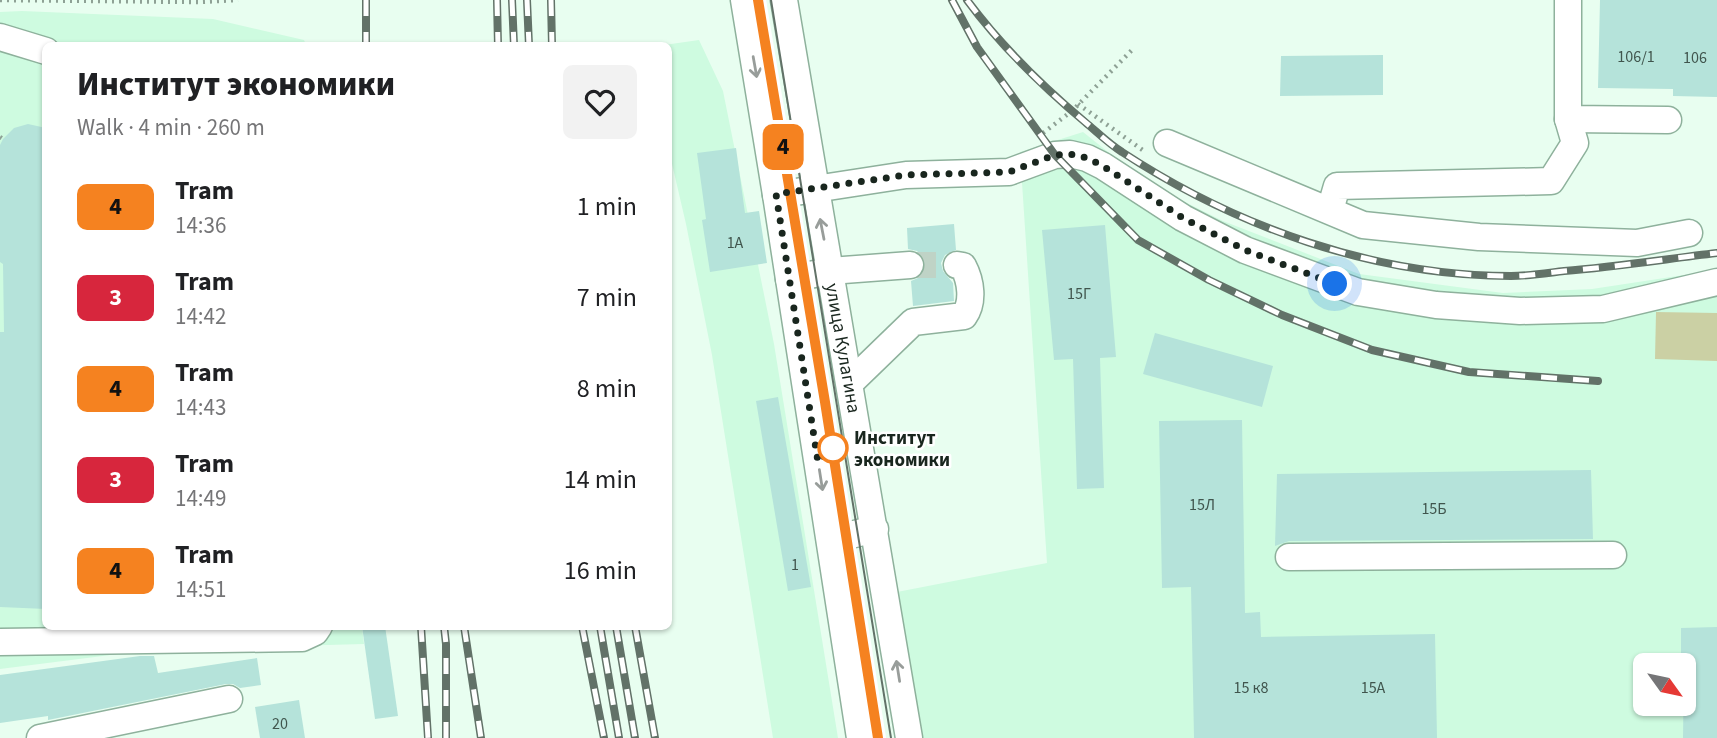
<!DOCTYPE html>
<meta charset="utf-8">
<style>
body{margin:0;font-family:"Source Sans 3",sans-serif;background:#f2f2f2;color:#202124;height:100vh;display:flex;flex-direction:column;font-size:26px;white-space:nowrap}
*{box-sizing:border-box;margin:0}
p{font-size:23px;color:#757577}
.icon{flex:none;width:38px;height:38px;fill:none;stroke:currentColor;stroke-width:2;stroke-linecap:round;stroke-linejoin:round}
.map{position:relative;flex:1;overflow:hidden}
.details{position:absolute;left:42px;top:42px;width:630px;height:588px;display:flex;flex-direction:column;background:#fff;border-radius:10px;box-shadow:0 2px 5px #0004}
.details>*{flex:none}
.badge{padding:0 14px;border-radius:10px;font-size:24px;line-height:46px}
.needle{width:46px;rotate:123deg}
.fabs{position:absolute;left:1633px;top:653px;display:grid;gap:14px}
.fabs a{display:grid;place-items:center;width:63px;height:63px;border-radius:10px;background:#fff;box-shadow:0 2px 5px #0004;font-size:35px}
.you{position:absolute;width:35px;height:35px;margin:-18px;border:5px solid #fff;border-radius:50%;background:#1a73e8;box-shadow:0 0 0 10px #1a73e833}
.map>.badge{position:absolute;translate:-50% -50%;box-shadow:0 0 0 4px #fff}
.round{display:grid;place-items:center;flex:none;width:74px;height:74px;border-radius:10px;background:#f2f2f2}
.head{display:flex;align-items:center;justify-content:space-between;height:119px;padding:0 35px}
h1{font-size:33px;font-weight:800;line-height:52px}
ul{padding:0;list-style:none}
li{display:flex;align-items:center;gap:21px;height:91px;padding:0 35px}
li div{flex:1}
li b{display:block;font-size:26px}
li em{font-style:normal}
li .badge{min-width:77px;font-weight:700;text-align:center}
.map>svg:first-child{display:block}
</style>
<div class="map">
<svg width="1717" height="738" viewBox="0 0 1717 738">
<rect width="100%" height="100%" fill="#e8fef0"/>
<g fill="#cefbe0" fill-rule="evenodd">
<path d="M22,11L213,19L304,40L306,45L46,46V626L362,627L364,644L150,650L0,669V12Z"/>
<path d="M699,40L723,91L774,344L838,738H773L712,355L686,224L669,151L668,46H657Z"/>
<path d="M1083,132L1147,183L1223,221L1359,274L1503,293L1592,289L1717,270V738H919L897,592L1047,563L1020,152ZM1645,665H1684V704H1645Z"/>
</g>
<path fill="#cbd0a4" d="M1656,312L1717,313V361L1655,359Z"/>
<g fill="#b5e3da">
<path d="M1600,0H1717V97L1673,96V89L1598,88Z"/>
<path d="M1383,55V95L1280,96L1281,56Z"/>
<path d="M28,124L46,128V609L0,607V332H4L3,264L0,262V145L3,139L14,128Z"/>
<path d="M736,148L745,213L759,211L767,263L710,272L702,220L706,219L697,153Z"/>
<path d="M954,224L956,250L945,255L941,263L943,271L953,283L954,301L913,306L911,281L918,278L924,272L926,263L923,257L917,251L908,249L907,228Z"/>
<path d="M1105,225L1116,357L1100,358L1104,488L1077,489L1073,359L1054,360L1042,230Z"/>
<path d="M1155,333L1273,366L1262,407L1143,374Z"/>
<path d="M778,397L811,587L788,591L756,401Z"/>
<path d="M1242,420L1245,613L1260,612L1261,637L1435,634L1437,738H1194L1191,587L1162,588L1159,421Z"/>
<path d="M1591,470L1593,539L1289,541L1275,546L1277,474Z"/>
<path d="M362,626H385L398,716L375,719Z"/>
<path d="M1717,627V738H1683L1684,665H1681V628Z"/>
<path d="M140,656H154L158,673L257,658L261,685L240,688L233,684H226L48,720V716L0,723V675Z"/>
<path d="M299,700L305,738H260L255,707Z"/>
</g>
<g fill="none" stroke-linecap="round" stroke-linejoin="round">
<path stroke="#bfd3c6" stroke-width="26" stroke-dasharray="26 13" stroke-linecap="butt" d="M910,265H957"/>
<defs>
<g id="minor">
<path d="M744,0L776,195L860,738"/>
<path d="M784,0C824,246 869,492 909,738"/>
<path d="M1568,0V119L1668,120"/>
<path d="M0,37L46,51"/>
<path d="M1167,143L1363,225L1479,237L1637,243L1689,233"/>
<path d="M776,195L906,175L1009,172L1055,155L1070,154L1087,158L1103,166L1183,218L1245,250L1358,292L1436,305L1520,311L1603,309L1717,282"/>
<path d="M1330,210L1337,186L1551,181L1575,143L1568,119"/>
<path d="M789,279L830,271L910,265"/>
<path d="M851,382L913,322L964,316C974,302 971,281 963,266L957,265"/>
<path d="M830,540L875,529"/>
<path d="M1289,557L1613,555"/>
<path d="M0,642L302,638L315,632L319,626"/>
<path d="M40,738L229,699"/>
</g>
</defs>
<use href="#minor" stroke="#8eb19c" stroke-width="29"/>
<g stroke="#8ea195" stroke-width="4.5" stroke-dasharray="2 5" stroke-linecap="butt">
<path d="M0,0L198,2L238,0"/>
<path d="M1078,104L1144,151L1146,150"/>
<path d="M1043,133L1072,111L1132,50"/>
<path d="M0,137L3,139"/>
</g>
<use href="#minor" stroke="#fff" stroke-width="26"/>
<g stroke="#627268" stroke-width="2">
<path d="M758,0L825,402L877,738"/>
<path d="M771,0L891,738"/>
</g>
<defs>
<g id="rail">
<path d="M366,0V46"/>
<path d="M497,0L498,46"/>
<path d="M512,0L514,46"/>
<path d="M527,0L529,46"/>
<path d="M551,0L552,46"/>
<path d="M952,0L977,47L1055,155L1138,240L1209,280L1282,315L1372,350L1469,372L1598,381"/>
<path d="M967,0C1001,46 1041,85 1085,122C1097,132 1109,144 1122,152C1236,227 1374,276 1511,276C1529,276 1547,273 1564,271C1615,267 1666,259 1717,253"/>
<path d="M421,626L428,738"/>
<path d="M444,626L446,644V738"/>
<path d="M464,626L481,738"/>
<path d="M582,626L604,738"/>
<path d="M600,626L619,738"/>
<path d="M616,626L635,738"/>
<path d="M635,626L655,738"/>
</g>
</defs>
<use href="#rail" stroke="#627268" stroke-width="8"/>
<use href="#rail" stroke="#fff" stroke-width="5" stroke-dasharray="16" stroke-linecap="butt"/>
</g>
<defs><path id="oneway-shaft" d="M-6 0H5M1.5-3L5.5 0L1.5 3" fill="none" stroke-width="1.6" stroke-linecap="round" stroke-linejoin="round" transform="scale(1.75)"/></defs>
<g stroke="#989d9a">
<use href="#oneway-shaft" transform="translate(755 67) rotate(80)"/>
<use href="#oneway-shaft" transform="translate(822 229) rotate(-101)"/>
<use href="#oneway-shaft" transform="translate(821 480) rotate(81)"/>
<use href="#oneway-shaft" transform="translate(898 671) rotate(-99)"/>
</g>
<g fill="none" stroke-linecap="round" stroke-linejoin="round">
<defs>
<path id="line" d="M758,0L825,402L878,738"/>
</defs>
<use href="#line" stroke="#fff" stroke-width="16"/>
<use href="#line" stroke="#f58220" stroke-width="10"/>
<path stroke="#19261e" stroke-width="7" stroke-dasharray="0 12.6" d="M833,448L818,462L776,194L906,175L1009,172L1055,155L1070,154L1087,158L1103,166L1183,218L1245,250L1335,284"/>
</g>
<circle fill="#fff" stroke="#f58220" stroke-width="3.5" cx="833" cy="448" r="14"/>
<g text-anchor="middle" stroke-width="5" stroke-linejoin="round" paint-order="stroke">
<g font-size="16" fill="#40554d">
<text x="1636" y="62">106/1</text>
<text x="1695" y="63">106</text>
<text x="735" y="248">1А</text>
<text x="1079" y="299">15Г</text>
<text x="1202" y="510">15Л</text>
<text x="1434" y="514">15Б</text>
<text x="795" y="570">1</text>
<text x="1251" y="693">15 к8</text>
<text x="1373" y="693">15А</text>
<text x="280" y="729">20</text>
</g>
<g font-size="19" fill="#19261e" stroke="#fff">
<text transform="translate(844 348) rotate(80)" y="7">улица Кулагина</text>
</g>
<g font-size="19" font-weight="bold" fill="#19261e" stroke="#fff" text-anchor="start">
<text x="854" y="444">Институт<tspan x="854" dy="22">экономики</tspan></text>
</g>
</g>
</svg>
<div class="fabs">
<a><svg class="needle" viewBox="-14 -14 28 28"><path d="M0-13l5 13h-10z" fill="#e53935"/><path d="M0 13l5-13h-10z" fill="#757577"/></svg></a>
</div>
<div class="you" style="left:1335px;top:284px"></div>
<b class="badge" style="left:783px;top:147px;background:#f58220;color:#111">4</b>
<section class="details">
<div class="head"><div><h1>Институт экономики</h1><p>Walk · 4 min · 260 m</p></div><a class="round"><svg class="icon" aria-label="heart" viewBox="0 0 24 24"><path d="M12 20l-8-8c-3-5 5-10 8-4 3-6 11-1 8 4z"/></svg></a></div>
<ul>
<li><span class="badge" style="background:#f58220;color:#111">4</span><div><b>Tram</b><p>14:36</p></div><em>1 min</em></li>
<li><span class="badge" style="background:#d7263d;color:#fff">3</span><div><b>Tram</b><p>14:42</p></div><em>7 min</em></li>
<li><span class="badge" style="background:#f58220;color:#111">4</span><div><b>Tram</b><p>14:43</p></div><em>8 min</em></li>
<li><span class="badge" style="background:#d7263d;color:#fff">3</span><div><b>Tram</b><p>14:49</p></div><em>14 min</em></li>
<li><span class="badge" style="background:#f58220;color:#111">4</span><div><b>Tram</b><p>14:51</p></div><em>16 min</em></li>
</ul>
</section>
</div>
